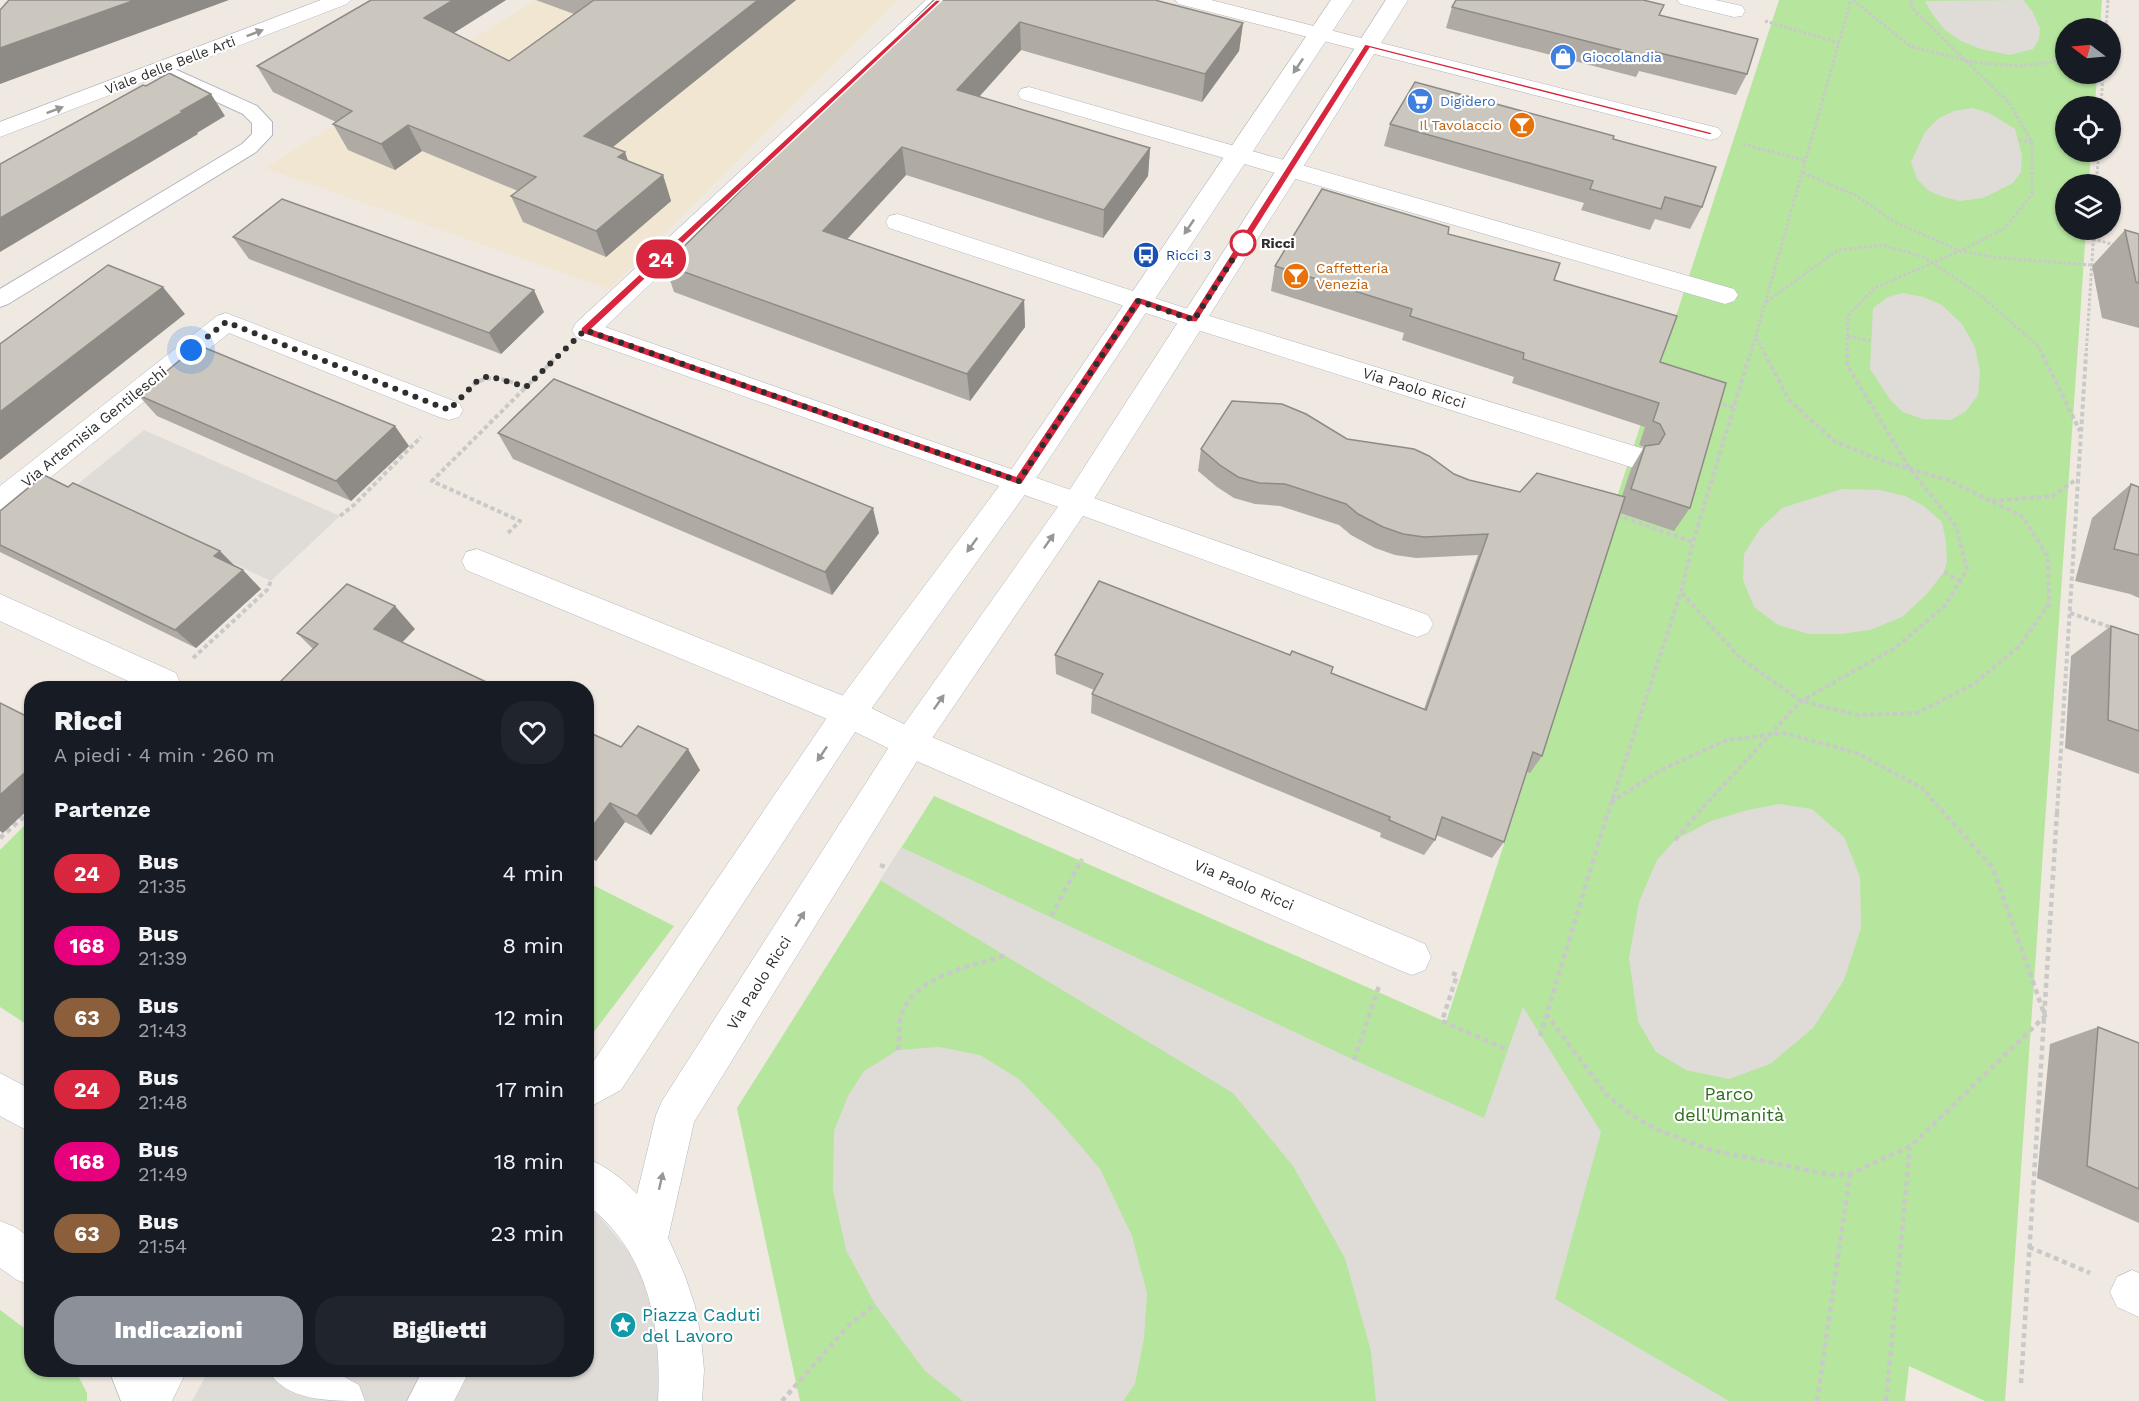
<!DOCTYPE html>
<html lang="it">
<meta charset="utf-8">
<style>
body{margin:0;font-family:"Work Sans",sans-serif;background:#20242c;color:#f1f3f6;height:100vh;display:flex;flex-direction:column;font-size:22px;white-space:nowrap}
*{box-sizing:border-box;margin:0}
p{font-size:20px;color:#9ea1a6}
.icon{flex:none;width:33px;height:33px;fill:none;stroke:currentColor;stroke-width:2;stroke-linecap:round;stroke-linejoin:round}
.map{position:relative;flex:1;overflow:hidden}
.drawer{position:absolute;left:24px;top:681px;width:570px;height:696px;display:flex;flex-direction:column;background:#171b24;border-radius:24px;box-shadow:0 2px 4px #0004}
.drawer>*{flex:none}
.badge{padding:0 12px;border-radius:20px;font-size:21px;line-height:39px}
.needle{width:39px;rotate:286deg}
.buttons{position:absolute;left:2055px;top:18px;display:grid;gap:12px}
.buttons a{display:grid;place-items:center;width:66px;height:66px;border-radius:50%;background:#171b24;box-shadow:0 2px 4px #0004;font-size:30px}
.you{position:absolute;width:30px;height:30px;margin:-15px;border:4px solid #fff;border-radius:50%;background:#1a73e8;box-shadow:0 0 0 9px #1a73e833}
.map>.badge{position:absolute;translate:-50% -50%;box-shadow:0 0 0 3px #fff}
h2{padding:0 30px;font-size:22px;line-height:54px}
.round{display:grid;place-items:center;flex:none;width:63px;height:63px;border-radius:24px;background:#20242c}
.head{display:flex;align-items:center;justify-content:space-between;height:102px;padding:0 30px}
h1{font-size:28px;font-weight:800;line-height:45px}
.button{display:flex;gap:12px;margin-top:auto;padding:12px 30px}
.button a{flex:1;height:69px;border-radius:24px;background:#8c9099;color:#fff;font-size:24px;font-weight:800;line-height:69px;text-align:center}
.button a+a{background:#20242c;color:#f1f3f6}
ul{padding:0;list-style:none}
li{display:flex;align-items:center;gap:18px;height:72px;padding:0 30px}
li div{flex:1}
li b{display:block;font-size:22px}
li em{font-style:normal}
li .badge{min-width:66px;font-weight:700;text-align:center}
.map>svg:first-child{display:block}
</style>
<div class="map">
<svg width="2139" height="1401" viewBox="0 0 2139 1401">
<rect width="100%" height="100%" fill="#efe9e1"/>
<path fill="#f0e6d1" d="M536,0H899L609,289L265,168Z"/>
<g fill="#b6e59e">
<path d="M1779,0H2102L2100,28H2066V74H2097L2095,106H2066V152H2091L2089,184H2066V230H2086L2005,1401H1985L1909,1366L1905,1401H800L737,1108L934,796L1446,1022Z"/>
<path d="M31,819V1027L0,1007V850Z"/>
<path d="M587,882L674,926L587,1041Z"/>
<path d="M0,1310L31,1333L32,1370H75L87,1393V1401H0Z"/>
</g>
<g fill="#dfdcd8">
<path d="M2023,0L2032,11L2040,28L2039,39L2033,49L2010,55L1981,49L1961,41L1945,30L1933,15L1925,1Z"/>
<path d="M1972,108L1989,113L2015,129L2022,156L2021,172L2013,183L1983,198L1960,201L1944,197L1929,191L1917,179L1911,162L1925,132L1939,118L1954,111Z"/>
<path d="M1903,293L1923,297L1942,305L1962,324L1975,347L1980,372L1978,395L1966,411L1951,420L1923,419L1903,412L1891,401L1870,369L1873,308L1888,297Z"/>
<path d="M144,430L340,516L271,581L73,488Z"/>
<path d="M1842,489L1880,490L1905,496L1924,506L1942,522L1946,542L1947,561L1944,572L1926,595L1902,617L1870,630L1841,634H1809L1778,625L1754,607L1743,580L1744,554L1760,529L1782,508Z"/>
<path d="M1779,804L1812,809L1844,837L1860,877L1861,928L1844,980L1813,1028L1770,1064L1729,1079L1686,1070L1656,1052L1638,1021L1629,958L1639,902L1657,860L1675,840L1711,821L1748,810Z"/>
<path d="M901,847L1354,1060L1484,1118L1523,1007L1601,1132L1555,1299L1729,1401H1376L1371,1351L1345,1258L1293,1166L1233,1093L880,880Z"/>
<path d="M939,1047L980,1055L1019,1079L1060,1122L1100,1169L1132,1236L1147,1293L1144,1338L1135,1384L1123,1401H963L925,1371L875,1304L846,1250L833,1190L834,1131L848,1096L864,1071L898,1050Z"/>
<path d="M587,1206L600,1217L631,1254L655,1299L663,1401H192L209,1370H586Z"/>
</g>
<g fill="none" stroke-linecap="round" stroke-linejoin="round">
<defs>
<path id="service" d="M161,63L257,106L272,122V135L256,152L8,304L0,307V289L242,144L252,134V123L243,114L154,73L151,69L154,65Z"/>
<g id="pedestrian">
<path d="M268,1370H332L359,1385L365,1401C328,1401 285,1401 268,1370Z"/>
<path d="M423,1370H470L454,1401H407Z"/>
</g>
<g id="minor">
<path d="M926,0H949L605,327L1428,615L1433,624L1428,633L1417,637L1406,633L1067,510L576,337L572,330L576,323Z"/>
<path d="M1175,0H1211L1718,128L1722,133L1718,138L1710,140L1179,4Z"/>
<path d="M1677,0H1715L1742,6L1745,11L1742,16L1734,17L1681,4Z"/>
<path d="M1029,87L1734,289L1738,295L1734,301L1725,304L1021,99L1018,94L1021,89Z"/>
<path d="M898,214L1203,314L1644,449L1648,457L1644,465L1634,468L1185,326L889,228L886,222L889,216Z"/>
<path d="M226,313L459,403L463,410L459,417L449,420L439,417L229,333L10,510L0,513V486L217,316Z"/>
<path d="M477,549L861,703L922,733L1425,944L1431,957L1425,970L1412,975L1399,970L898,753L837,723L466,570L462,561L466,552Z"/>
<path d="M0,594L176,673L180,683L178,688H143L0,621Z"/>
<path d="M2132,1270L2139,1273V1317L2117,1307L2110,1292L2117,1277Z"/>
</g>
<g id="tertiary">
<path d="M321,0H351L347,4L0,137V122Z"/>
<path d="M1331,0H1353L1029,489L861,723L621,1090L586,1109V1066L593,1062L837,703L1009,473Z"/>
<path d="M1386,0H1408L1087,510L922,753L694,1122L668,1238L685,1276L695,1306L701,1338L704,1370L702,1401H658C662,1328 649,1251 586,1204V1158C606,1166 622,1178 637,1194L656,1115L662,1101L898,733L1067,494Z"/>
<path d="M0,1073L32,1090V1133L0,1116Z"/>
<path d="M0,1221L15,1227L32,1239V1286L17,1280L0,1268Z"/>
<path d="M109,1370H187L172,1401H121Z"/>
</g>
</defs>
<use href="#service" stroke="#b4b7c1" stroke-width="2"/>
<use href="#pedestrian" stroke="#b4b7c1" stroke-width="1"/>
<use href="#minor" stroke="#b4b7c1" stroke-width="1"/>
<use href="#tertiary" stroke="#b4b7c1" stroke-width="1"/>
<g stroke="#c9c9c9" stroke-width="3" stroke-dasharray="3 2" stroke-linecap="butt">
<path d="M1853,0L1910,46L1971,62L2018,66L2054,62L2066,51"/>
<path d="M1765,21L1839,43"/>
<path d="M2106,28L2108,0"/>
<path d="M2101,106L2103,74"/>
<path d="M2019,140L2031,142"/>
<path d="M1743,144L1806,161"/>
<path d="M1803,173L1855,195L1895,222L1960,251L1999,258L2091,265"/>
<path d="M2096,184L2099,152"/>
<path d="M2093,239L2115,245"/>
<path d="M1766,302L1838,250L1882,245L1924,257L1980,295L2038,346L2043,356"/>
<path d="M1848,336L1871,341"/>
<path d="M1757,338L1766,356"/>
<path d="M558,356L561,353"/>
<path d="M1750,356L1851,0"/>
<path d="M1847,356L1848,316L1874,288L1960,251L2005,228L2032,194V142L2010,104L1911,7L1912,0"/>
<path d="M2086,356L2094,230"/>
</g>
<g stroke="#c9c9c9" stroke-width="4" stroke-dasharray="4.5 3" stroke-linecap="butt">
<path d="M2042,354L2080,431"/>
<path d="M473,385C490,372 508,381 526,387L560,354"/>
<path d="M1715,402L1735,408"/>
<path d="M1992,501L2052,496L2077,479"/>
<path d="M1617,515L1693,542"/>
<path d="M340,516L354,505L421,437"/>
<path d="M508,533L520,521L432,481L526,387"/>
<path d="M1944,572L1960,581"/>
<path d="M1682,593L1740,658L1801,701L1857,715L1917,713L1974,684L2019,646L2049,604L2048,557L2023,517L1951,481L1880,460L1834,441L1789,400L1765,354"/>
<path d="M2070,613L2113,628"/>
<path d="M193,658L267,590L271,581"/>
<path d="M1611,802L1663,769L1727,740L1784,733L1857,753L1922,788L1944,813"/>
<path d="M27,813L32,809"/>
<path d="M1608,813L1681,592L1693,542L1750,354"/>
<path d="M1698,813L1801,701L1895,648L1945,606L1967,569L1956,526L1910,469L1847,365V354"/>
<path d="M2057,813L2086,354"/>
</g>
<g stroke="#c9c9c9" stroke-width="4.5" stroke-dasharray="5 4" stroke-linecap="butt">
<path d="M0,838L29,812"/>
<path d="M1675,840L1699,812"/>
<path d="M880,865L888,868"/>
<path d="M1051,916L1082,859"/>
<path d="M1452,973L1457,975L1442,1021L1508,1050"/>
<path d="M1546,1014L1606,1094L1629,1113L1655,1129L1711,1150L1830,1175L1850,1174L1911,1146L2045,1016L1993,868L1943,812"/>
<path d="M1540,1036L1608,812"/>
<path d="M898,1050C900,1038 898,1024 902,1013C917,975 972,966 1006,955"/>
<path d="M1354,1060L1379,986"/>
<path d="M2029,1247L2090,1273"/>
<path d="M2021,1383L2057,812"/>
<path d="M782,1401L848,1326L875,1304"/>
<path d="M1817,1401L1850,1174"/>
<path d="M1886,1401L1910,1147"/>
</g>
<use href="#service" fill="#fff" fill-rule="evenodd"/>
<use href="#pedestrian" fill="#fff" fill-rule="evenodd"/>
<use href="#minor" fill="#fff" fill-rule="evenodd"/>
<use href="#tertiary" fill="#fff" fill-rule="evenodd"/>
</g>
<g fill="#afaba4">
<path d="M506,0L454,33L509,61L574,14L536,0H796L613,147L629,161L663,175L671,201L606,257L523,222L511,196L518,191L422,151L395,170L348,150L333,124L336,122L273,92L257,66Z"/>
<path d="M934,0L1243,23L1239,51L1202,102L1021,50L979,97L1150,148L1148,176L1103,238L906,175L847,239L1024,300L1025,327L970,401L674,292L665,265Z"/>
<path d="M1664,5L1659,15L1747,74L1736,95L1639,71L1636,77L1446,28L1452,7Z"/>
<path d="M1390,124L1613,139L1702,207L1690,229L1655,219L1650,230L1581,210L1584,203L1384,146Z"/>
<path d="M2125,230L2139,234V328L2102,318L2092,266Z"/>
<path d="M1448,234L1554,280L1660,362L1690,508L1674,531L1620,513L1542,756L1530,773L1527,772L1504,842L1492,858L1436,835L1435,840L1424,855L1380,837L1381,833L1091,713L1092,694L1094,690L1056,674L1055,655L1331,673L1424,709L1478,555L1416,558L1395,555L1375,548L1351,535L1339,525L1280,506L1255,504L1234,498L1217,487L1198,471L1201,449L1347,439L1454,474L1469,480L1520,492L1622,496L1631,469L1644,447L1639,445L1645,427L1512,383L1514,377L1402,340L1404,333L1271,291L1275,266Z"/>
<path d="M233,237L544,312L501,354L249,259Z"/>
<path d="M138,395L409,446L351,501L157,416Z"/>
<path d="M498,433L879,533L832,595L513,459Z"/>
<path d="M2131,484L2139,487V598L2130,594L2075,581L2092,518Z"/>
<path d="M0,511L234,566L261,589L196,648L0,552Z"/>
<path d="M2111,626L2139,635V774L2065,748L2071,656Z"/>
<path d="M415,629L313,649L297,633Z"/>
<path d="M586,731L621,747L700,770L651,835L625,822L596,861L586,856Z"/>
<path d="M2098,1027L2139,1043V1223L2037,1178L2050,1044Z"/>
</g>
<g fill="#8e8b86">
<path d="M135,0H229L0,84V48Z"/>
<path d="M453,0H506L436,44L424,18Z"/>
<path d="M758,0H796L594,162L584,136Z"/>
<path d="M1020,22L1021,50L960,118L957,90Z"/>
<path d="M1243,23L1239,51L1202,102L1205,74Z"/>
<path d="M211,94L225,116L197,133L198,134L0,252V218Z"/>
<path d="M408,125L422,151L395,170L381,144Z"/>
<path d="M902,147L906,175L829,259L823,231Z"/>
<path d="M1150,148L1148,176L1103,238L1104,210Z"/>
<path d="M625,152L634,178L618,157Z"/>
<path d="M663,175L671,201L606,257L596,231Z"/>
<path d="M163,287L185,314L0,460V412Z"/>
<path d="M534,290L544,312L501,354L489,333Z"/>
<path d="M1024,300L1025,327L970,401L967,374Z"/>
<path d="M395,426L409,446L351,501L336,481Z"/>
<path d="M873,508L879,533L832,595L825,572Z"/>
<path d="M220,551L239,570L214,556Z"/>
<path d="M243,570L261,589L196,648L175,630Z"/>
<path d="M395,606L415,629L394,651L374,629Z"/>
<path d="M688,749L700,770L651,835L637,816Z"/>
<path d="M32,766V806L3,833L0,831V795Z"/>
<path d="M610,803L625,822L596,861L586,850V835Z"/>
</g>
<g fill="#cbc7bf" stroke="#8e8b86" stroke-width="1.5">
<path d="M9,0H135L0,48V10Z"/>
<path d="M371,0H453L424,18L509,61L594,0H758L584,136L625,152L618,157L663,175L596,231L511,196L536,177L408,125L381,144L333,124L352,111L257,66Z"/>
<path d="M934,0H1155L1243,23L1205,74L1020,22L957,90L1150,148L1104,210L902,147L823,231L1024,300L967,374L665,265Z"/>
<path d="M1456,0H1643L1664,5L1659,15L1758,39L1747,74L1647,50L1645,56L1452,7Z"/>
<path d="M169,73L211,94L181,111L183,112L0,218V164L143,85L146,86Z"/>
<path d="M1415,82L1614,136L1613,139L1716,167L1702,207L1665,197L1661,209L1590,189L1593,181L1390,124Z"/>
<path d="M1322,189L1449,227L1448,234L1560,263L1554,280L1677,316L1660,362L1726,383L1690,508L1631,489L1645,446L1659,444L1665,434L1660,424L1653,421L1659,403L1523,359L1524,353L1410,316L1412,309L1275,266Z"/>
<path d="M282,199L534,290L489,333L233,237Z"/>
<path d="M2125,230L2139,234V283L2136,282Z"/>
<path d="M108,265L163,287L0,412V344Z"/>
<path d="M198,345L395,426L336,481L138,395Z"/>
<path d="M554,379L873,508L825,572L498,433Z"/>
<path d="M1232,401L1282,404L1306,414L1347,439L1414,449L1429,456L1454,474L1469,480L1520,492L1537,473L1625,497L1542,756L1533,752L1504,842L1442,817L1435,840L1389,820L1390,817L1092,694L1103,674L1055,655L1099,581L1290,655L1292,651L1333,667L1331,673L1426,710L1488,534L1424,537L1403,534L1383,527L1358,514L1346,504L1285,484L1259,483L1238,477L1221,466L1201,449Z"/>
<path d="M44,475L68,487L73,483L220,551L214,556L243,570L175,630L0,545V511Z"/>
<path d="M2131,484L2139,487V555L2114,549Z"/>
<path d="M347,584L395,606L374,629L499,688H274L318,644L297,633Z"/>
<path d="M2111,626L2139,635V731L2108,720Z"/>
<path d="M0,703L32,719V766L0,795Z"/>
<path d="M638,726L688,749L637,816L610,803L586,835V731L621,747Z"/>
<path d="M2098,1027L2139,1043V1189L2087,1166Z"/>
</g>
<defs><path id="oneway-solid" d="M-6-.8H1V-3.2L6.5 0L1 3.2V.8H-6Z" transform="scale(1.5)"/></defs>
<g fill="#969696">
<use href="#oneway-solid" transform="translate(255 33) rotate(-21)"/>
<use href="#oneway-solid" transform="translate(1298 66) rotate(124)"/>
<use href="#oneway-solid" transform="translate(55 110) rotate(-21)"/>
<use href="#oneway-solid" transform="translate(1189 227) rotate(124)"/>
<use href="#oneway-solid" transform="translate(1049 541) rotate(-55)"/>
<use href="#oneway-solid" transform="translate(972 545) rotate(126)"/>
<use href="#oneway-solid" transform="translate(939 702) rotate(-55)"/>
<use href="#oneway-solid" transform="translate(822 754) rotate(124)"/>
<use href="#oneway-solid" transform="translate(800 919) rotate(-58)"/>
<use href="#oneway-solid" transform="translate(661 1181) rotate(-77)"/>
</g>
<path fill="#d7263d" stroke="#fff" stroke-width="1.5" d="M936,0H942L592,329L1016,476L1135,298H1142L1192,315L1365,44L1714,133L1710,135L1370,48L1197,322H1191L1141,305L1022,484L1019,485L581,333V328Z"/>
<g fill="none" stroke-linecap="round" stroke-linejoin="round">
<path stroke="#2e2e2e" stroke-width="6" stroke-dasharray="0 10.8" d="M191,350L226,322L449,410L478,380L489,376L526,387L585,330L1019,481L1138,301L1194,320L1243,243"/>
</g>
<defs>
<symbol id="shop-disc" viewBox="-11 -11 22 22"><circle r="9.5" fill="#3f7fe0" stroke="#fff"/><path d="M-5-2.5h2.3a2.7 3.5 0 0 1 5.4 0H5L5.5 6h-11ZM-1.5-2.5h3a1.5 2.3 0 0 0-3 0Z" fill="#fff"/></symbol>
<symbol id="supermarket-disc" viewBox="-11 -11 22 22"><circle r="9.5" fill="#3f7fe0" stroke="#fff"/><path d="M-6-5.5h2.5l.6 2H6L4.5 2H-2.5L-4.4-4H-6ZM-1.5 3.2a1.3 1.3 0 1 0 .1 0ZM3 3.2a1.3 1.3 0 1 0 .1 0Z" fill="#fff"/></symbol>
<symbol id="bar-disc" viewBox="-11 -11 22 22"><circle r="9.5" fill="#e8710a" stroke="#fff"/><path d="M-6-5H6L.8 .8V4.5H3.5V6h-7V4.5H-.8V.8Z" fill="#fff"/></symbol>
<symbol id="bus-disc" viewBox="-11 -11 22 22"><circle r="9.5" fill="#1a4fb4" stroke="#fff"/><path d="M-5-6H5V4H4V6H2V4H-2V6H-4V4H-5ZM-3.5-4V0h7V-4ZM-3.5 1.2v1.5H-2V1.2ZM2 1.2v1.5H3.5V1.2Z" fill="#fff"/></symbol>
<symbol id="sight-disc" viewBox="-11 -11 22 22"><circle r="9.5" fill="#0f9aa8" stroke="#fff"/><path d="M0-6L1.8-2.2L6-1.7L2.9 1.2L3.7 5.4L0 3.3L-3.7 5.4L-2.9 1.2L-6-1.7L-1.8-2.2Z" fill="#fff"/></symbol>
</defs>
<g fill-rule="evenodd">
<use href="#shop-disc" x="1548" y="42" width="30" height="30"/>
<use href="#supermarket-disc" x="1405" y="86" width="30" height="30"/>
<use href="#bar-disc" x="1507" y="110" width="30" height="30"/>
<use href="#bus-disc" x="1131" y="240" width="30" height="30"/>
<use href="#bar-disc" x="1281" y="261" width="30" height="30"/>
<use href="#sight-disc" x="608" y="1310" width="30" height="30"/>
</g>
<circle fill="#fff" stroke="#d7263d" stroke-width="3" cx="1243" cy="243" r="12"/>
<g text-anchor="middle" stroke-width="4.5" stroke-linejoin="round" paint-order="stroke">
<g font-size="14" fill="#366cbe" stroke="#fff" text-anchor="start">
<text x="1582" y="62">Giocolandia</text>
<text x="1440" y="106">Digidero</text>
</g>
<g font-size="14" fill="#2e2e2e" stroke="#fff">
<text transform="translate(170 65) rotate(-21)" y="5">Viale delle Belle Arti</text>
</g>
<g font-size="14" fill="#c56008" stroke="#fff" text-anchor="end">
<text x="1502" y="130">Il Tavolaccio</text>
<text x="1316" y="273" text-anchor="start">Caffetteria<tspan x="1316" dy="16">Venezia</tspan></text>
</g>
<g font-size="14" font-weight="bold" fill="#2e2e2e" stroke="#fff" text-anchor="start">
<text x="1261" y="248">Ricci</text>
</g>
<g font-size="14" fill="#164399" stroke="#fff" text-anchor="start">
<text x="1166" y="260">Ricci 3</text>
</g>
<g font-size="15" fill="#2e2e2e" stroke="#fff">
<text transform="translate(1414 388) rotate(17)" y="5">Via Paolo Ricci</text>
<text transform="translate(94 427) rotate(-39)" y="5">Via Artemisia Gentileschi</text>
<text transform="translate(1244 885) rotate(23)" y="5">Via Paolo Ricci</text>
<text transform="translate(759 983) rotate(-58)" y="5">Via Paolo Ricci</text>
</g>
<g font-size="18" fill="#2c6e1b" stroke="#fff">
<text x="1729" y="1100">Parco<tspan x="1729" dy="21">dell'Umanità</tspan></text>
</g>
<g font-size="18" fill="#0d838f" stroke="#fff" text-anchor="start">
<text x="642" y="1321">Piazza Caduti<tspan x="642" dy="21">del Lavoro</tspan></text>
</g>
</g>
</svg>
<div class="buttons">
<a><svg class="needle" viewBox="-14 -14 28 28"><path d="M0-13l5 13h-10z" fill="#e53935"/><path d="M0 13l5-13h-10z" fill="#9ea1a6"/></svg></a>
<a><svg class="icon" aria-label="locate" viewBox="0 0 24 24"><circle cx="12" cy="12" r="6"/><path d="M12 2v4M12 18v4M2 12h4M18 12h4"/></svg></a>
<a><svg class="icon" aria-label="layers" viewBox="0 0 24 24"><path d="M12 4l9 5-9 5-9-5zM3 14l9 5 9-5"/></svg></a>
</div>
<div class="you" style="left:191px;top:350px"></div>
<b class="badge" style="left:661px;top:259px;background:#d7263d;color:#fff">24</b>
<section class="drawer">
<div class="head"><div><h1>Ricci</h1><p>A piedi · 4 min · 260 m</p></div><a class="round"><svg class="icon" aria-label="heart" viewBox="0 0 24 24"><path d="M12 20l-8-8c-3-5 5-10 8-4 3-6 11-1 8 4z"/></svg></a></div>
<h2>Partenze</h2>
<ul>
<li><span class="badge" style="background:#d7263d;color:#fff">24</span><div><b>Bus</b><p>21:35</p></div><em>4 min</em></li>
<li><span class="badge" style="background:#e6007e;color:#fff">168</span><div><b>Bus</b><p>21:39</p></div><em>8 min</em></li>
<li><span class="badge" style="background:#8b5e3c;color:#fff">63</span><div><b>Bus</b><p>21:43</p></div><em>12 min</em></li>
<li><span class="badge" style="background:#d7263d;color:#fff">24</span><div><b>Bus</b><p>21:48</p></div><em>17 min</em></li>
<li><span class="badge" style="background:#e6007e;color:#fff">168</span><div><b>Bus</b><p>21:49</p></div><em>18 min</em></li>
<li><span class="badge" style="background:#8b5e3c;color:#fff">63</span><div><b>Bus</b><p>21:54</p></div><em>23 min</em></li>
</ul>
<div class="button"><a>Indicazioni</a><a>Biglietti</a></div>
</section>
</div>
